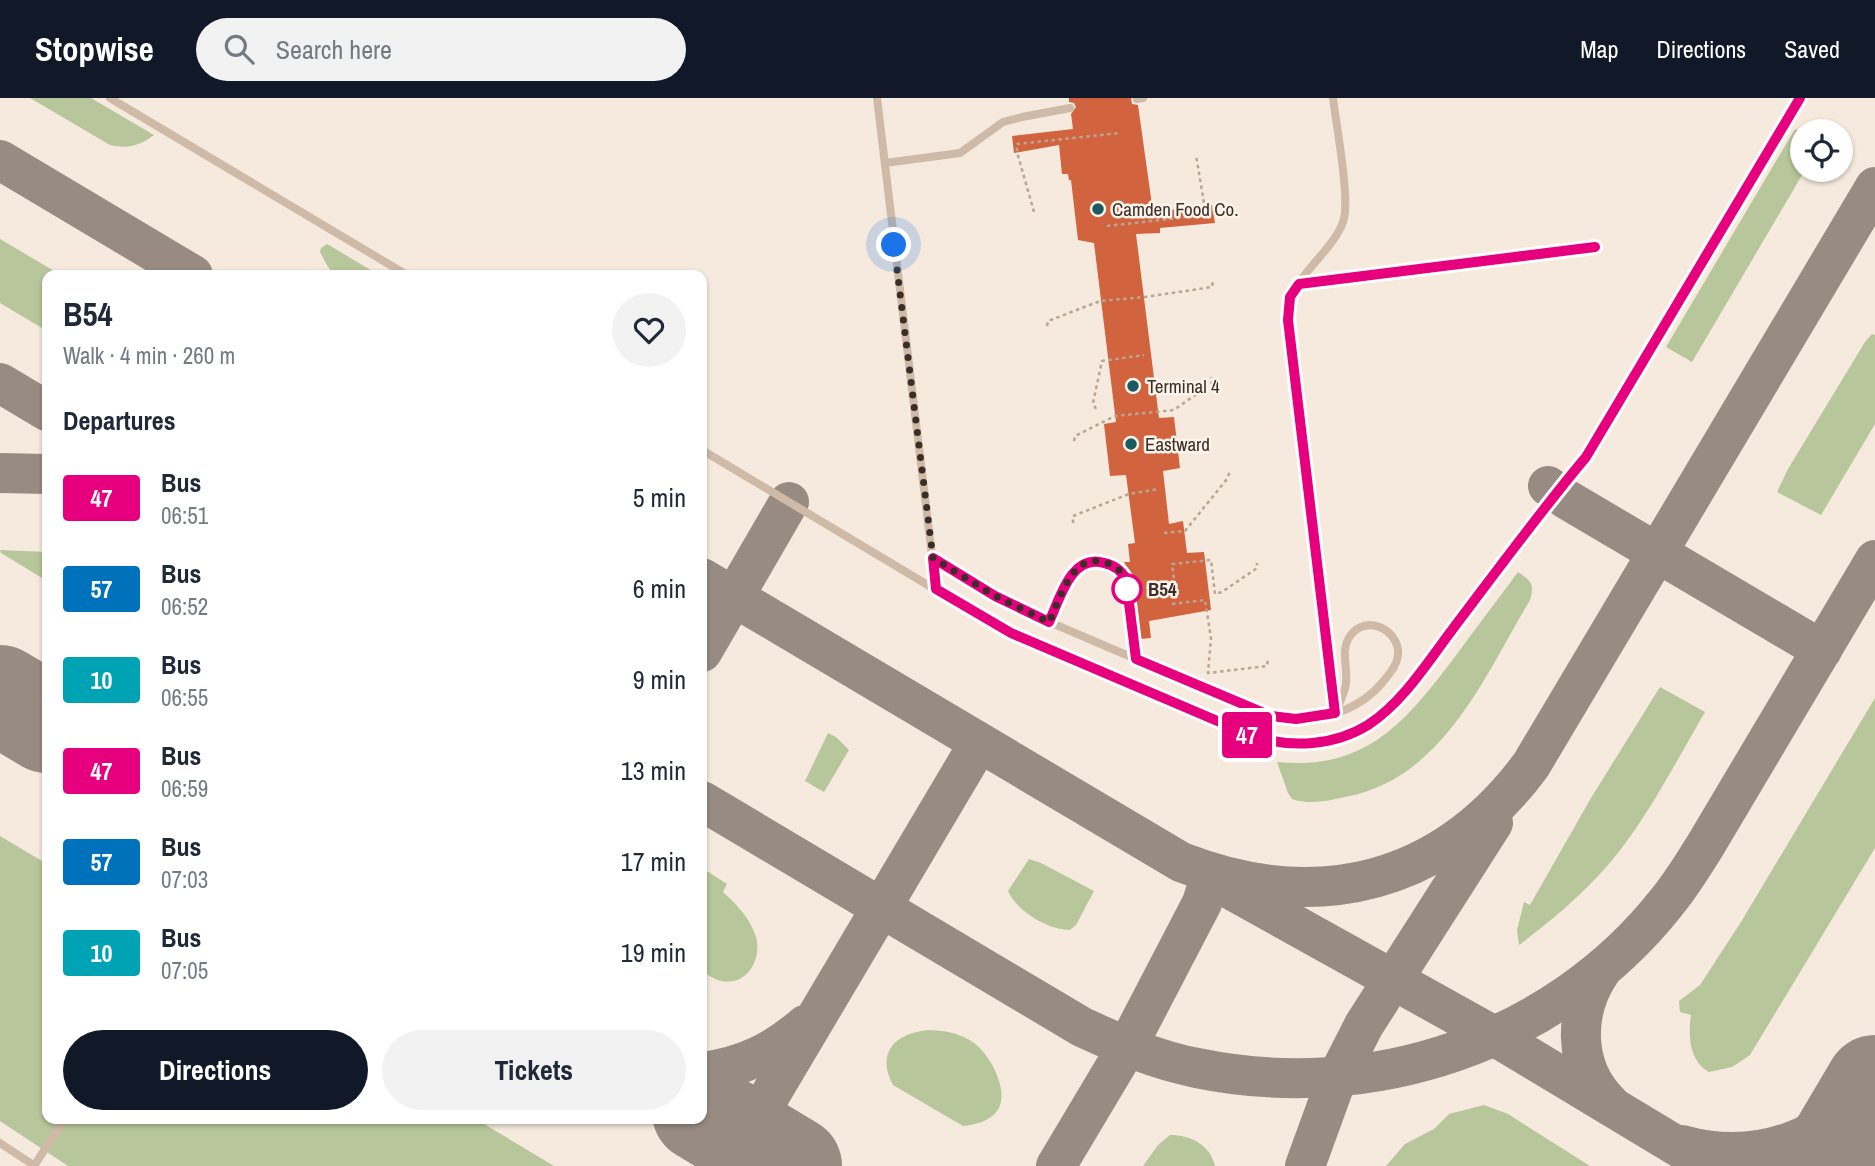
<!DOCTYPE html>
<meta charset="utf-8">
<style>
body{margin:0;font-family:"Archivo Narrow",sans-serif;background:#f2f2f3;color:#1f2937;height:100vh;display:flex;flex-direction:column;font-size:26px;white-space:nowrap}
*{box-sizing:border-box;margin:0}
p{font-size:23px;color:#747a83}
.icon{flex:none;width:38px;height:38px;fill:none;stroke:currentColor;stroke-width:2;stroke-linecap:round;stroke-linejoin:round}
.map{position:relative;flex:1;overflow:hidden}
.sheet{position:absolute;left:42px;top:172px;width:665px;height:854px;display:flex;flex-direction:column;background:#fff;border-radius:14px;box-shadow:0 2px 5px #0004}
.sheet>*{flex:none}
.badge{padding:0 14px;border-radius:5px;font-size:24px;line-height:46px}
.controls{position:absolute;left:1790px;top:21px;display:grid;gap:14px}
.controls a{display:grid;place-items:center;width:63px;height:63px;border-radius:50%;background:#fff;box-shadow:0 2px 5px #0004;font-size:35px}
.you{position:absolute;width:35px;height:35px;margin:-18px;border:5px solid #fff;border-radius:50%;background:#1a73e8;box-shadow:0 0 0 10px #1a73e833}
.map>.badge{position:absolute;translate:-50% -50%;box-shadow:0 0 0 4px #fff}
h2{padding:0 21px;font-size:26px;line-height:63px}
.round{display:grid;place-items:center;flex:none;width:74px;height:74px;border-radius:37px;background:#f2f2f3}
.overview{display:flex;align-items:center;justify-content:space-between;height:119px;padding:0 21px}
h1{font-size:33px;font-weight:800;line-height:52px}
.action{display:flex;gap:14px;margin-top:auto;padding:14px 21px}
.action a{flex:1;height:80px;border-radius:42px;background:#111827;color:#fff;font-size:28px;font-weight:800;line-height:80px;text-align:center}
.action a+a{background:#f2f2f3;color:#1f2937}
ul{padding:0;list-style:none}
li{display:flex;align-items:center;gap:21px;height:91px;padding:0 21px}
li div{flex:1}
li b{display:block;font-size:26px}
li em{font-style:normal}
li .badge{min-width:77px;font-weight:700;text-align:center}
header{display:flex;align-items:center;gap:42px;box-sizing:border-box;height:98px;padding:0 35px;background:#111827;color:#fff}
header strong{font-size:33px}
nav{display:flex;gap:38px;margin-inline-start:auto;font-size:24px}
.search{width:490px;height:63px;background:#f2f2f3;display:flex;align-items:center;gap:18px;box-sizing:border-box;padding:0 24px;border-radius:38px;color:#747a83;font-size:26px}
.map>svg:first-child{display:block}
</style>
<header>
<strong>Stopwise</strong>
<div class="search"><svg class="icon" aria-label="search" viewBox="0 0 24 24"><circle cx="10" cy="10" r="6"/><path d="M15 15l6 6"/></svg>Search here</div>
<nav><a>Map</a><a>Directions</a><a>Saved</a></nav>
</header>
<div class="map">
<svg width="1875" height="1068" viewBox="0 0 1875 1068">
<rect width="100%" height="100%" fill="#f5eadd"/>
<g fill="#b7c69b">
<path d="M30,0H91L154,37C139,48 128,51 110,47Z"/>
<path d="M1795,31L1802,35V72H1805L1692,264L1666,249Z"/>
<path d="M0,141L61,177H47V233L0,205Z"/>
<path d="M327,146L379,177H335L328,169L320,154L321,150Z"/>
<path d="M1872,236L1875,237V326L1821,417L1777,394L1788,371L1865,244Z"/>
<path d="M0,452L47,454V483L1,455Z"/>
<path d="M1518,474C1531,483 1535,486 1530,502C1484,579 1443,681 1345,699C1328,703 1309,707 1292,701L1288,695L1277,664C1365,673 1405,625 1454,560C1475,531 1497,503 1518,474Z"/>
<path d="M1660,589L1705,614C1678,660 1653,709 1621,751C1592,789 1557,818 1519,847L1517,832L1524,804L1530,807L1591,700Z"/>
<path d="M1875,600V750L1750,957L1732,969L1709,974C1689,963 1688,937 1691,917L1680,914L1679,903L1700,887L1741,824Z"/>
<path d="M828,635L836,639L849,652L824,694L805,683Z"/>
<path d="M0,738L47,766V1020H474L554,1068H68L0,1023Z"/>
<path d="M1029,761L1041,765L1094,793L1076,827L1070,832C1047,832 1017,813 1008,793Z"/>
<path d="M702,770L727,786L723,794C737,807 750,820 756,839C762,860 748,888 722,883C715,882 708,877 702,873Z"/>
<path d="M927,932C944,932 960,935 974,945C990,956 1011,995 997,1013C990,1023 974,1027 963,1028L893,987C876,954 895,936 927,932Z"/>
<path d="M1484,1007L1508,1016L1590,1068H1386L1405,1046L1434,1031L1449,1016Z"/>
<path d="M1170,1037C1191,1037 1210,1047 1215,1068H1143L1158,1047Z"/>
</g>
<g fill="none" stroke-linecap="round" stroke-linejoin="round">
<g stroke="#988c82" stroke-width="40">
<path d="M0,62L193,177"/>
<path d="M0,285L47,313"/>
<path d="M0,375L47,376"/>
<path d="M1548,388L1566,401L1822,552"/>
<path d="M702,480L1181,764C1318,817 1443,786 1531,667L1875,89"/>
<path d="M702,554L789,404"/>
<path d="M702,703L1082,929C1119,946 1156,962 1197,970C1371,1006 1555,945 1666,805C1681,787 1693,767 1705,748L1875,462"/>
<path d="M1230,791L1496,939L1710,1068"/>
<path d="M1601,873C1573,914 1573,969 1609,1005"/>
<path d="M702,974C743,969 774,954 805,927"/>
<path d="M698,1020L710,1041L715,1068"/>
<path d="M1682,1047C1758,1068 1830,1041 1875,978"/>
<path d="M728,1068L979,645"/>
<path d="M1056,1068L1127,949L1202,805L1211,776"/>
<path d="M1305,1068L1337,980L1364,927L1493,725"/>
</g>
<g stroke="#988c82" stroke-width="100">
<path d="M0,597L47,625"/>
<path d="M702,1014L792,1068"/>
<path d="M1827,1068L1875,987"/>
</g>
</g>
<path fill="#d1643f" d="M1069,0H1131L1132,6L1138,7L1153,114L1212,107L1215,125L1160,130V135L1136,136L1159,320L1174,319L1180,370L1163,373L1169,426L1183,423L1187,455L1204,454L1211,512L1149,523L1151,540L1140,541L1133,480L1124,464H1130L1128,446L1135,445L1126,377L1110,378L1104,326L1116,324L1094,145L1078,142L1071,82H1069L1068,76H1062L1059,47L1014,55L1012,38L1073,31L1071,16L1076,9L1074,5L1069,4Z"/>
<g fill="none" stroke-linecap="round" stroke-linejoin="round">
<g stroke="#bba491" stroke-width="2.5" stroke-dasharray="3.5 3.5" stroke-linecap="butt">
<path d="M1034,114L1017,54V46L1119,35"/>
<path d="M1107,128L1206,117L1196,57"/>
<path d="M1047,228L1048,223L1100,203L1145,199L1212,189L1213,183"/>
<path d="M1096,311L1093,305L1102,263L1144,257"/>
<path d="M1074,343L1075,338L1115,318L1174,312L1212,285L1211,279"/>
<path d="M1073,425V418L1129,396L1159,391"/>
<path d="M1164,435L1185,433L1227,381L1230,373"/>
<path d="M1170,489H1175L1172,466L1211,462L1215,496L1222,494L1257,470V465"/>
<path d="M1139,490L1153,489"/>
<path d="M1172,506L1205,502L1211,540L1208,575L1267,568L1268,561"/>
</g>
<g stroke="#cebaa7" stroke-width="8">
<path d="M110,0L407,177"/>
<path d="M877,0L936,491"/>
<path d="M1333,0C1336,26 1351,104 1343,124C1332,155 1288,182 1288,215L1335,612"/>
<path d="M1137,1L1143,0"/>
<path d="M885,65L960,55L1003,24L1022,19L1070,10"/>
<path d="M1299,186L1595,149"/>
<path d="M702,352L993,526L1255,639C1292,650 1334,648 1368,627C1403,605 1427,565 1452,532C1497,474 1539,415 1586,359L1800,0"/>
<path d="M933,460L995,498L1026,514L1248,609C1294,628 1348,624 1382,585C1389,576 1397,568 1398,557C1400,532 1366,515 1350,538C1340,552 1348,569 1346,585C1345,595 1339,606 1335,615"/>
<path d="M1049,524C1060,501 1071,455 1104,465C1114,467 1121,472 1126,481L1136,561"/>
<path d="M0,1045L35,1068"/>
<path d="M34,1068L65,1020"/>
</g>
</g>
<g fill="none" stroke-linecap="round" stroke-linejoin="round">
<defs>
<path id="line" d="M1595,149L1299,186L1290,199L1288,222L1335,615L1296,621L1271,618L1136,561L1126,481C1121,472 1114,467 1104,465C1071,455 1060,501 1049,524L995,498L933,460L936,491L1011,535L1255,639C1292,650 1334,648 1368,627C1403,604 1427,565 1452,532C1496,474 1539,415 1586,359L1800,0"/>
</defs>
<use href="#line" stroke="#fff" stroke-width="16"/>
<use href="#line" stroke="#e6007e" stroke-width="10"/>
<path stroke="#3a2e28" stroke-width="7" stroke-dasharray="0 12.6" d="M894,147L933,460L995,498L1049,524C1062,498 1072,451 1109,466C1122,471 1126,479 1127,491"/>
</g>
<g fill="#195b60" stroke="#fcf4ea" stroke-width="2.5">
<circle cx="1098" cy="111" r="7"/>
<circle cx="1133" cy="288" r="7"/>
<circle cx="1131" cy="346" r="7"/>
</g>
<circle fill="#fff" stroke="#e6007e" stroke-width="3.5" cx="1127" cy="491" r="14"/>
<g text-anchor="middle" stroke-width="5" stroke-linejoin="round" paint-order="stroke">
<g font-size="19" fill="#3a2e28" stroke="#fcf4ea" text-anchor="start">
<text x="1112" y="118">Camden Food Co.</text>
<text x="1147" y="295">Terminal 4</text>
<text x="1145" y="353">Eastward</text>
</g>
<g font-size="19" font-weight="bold" fill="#3a2e28" stroke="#fcf4ea" text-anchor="start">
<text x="1148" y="498">B54</text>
</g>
</g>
</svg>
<div class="controls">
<a><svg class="icon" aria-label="locate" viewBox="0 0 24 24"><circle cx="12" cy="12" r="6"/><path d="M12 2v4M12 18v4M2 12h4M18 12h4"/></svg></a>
</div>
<div class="you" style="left:894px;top:147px"></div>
<b class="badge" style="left:1247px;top:637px;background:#e6007e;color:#fff">47</b>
<section class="sheet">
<div class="overview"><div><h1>B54</h1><p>Walk · 4 min · 260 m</p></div><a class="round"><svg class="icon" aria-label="heart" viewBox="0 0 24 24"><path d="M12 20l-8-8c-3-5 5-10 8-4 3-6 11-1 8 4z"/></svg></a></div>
<h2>Departures</h2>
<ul>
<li><span class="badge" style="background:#e6007e;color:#fff">47</span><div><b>Bus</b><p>06:51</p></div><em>5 min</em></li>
<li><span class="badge" style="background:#0072bc;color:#fff">57</span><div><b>Bus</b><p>06:52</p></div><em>6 min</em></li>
<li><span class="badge" style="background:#00a3b4;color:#fff">10</span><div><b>Bus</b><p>06:55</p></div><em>9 min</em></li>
<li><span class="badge" style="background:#e6007e;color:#fff">47</span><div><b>Bus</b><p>06:59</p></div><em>13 min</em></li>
<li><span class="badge" style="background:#0072bc;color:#fff">57</span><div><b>Bus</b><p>07:03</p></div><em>17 min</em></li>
<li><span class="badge" style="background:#00a3b4;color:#fff">10</span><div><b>Bus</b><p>07:05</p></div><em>19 min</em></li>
</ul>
<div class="action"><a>Directions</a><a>Tickets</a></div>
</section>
</div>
